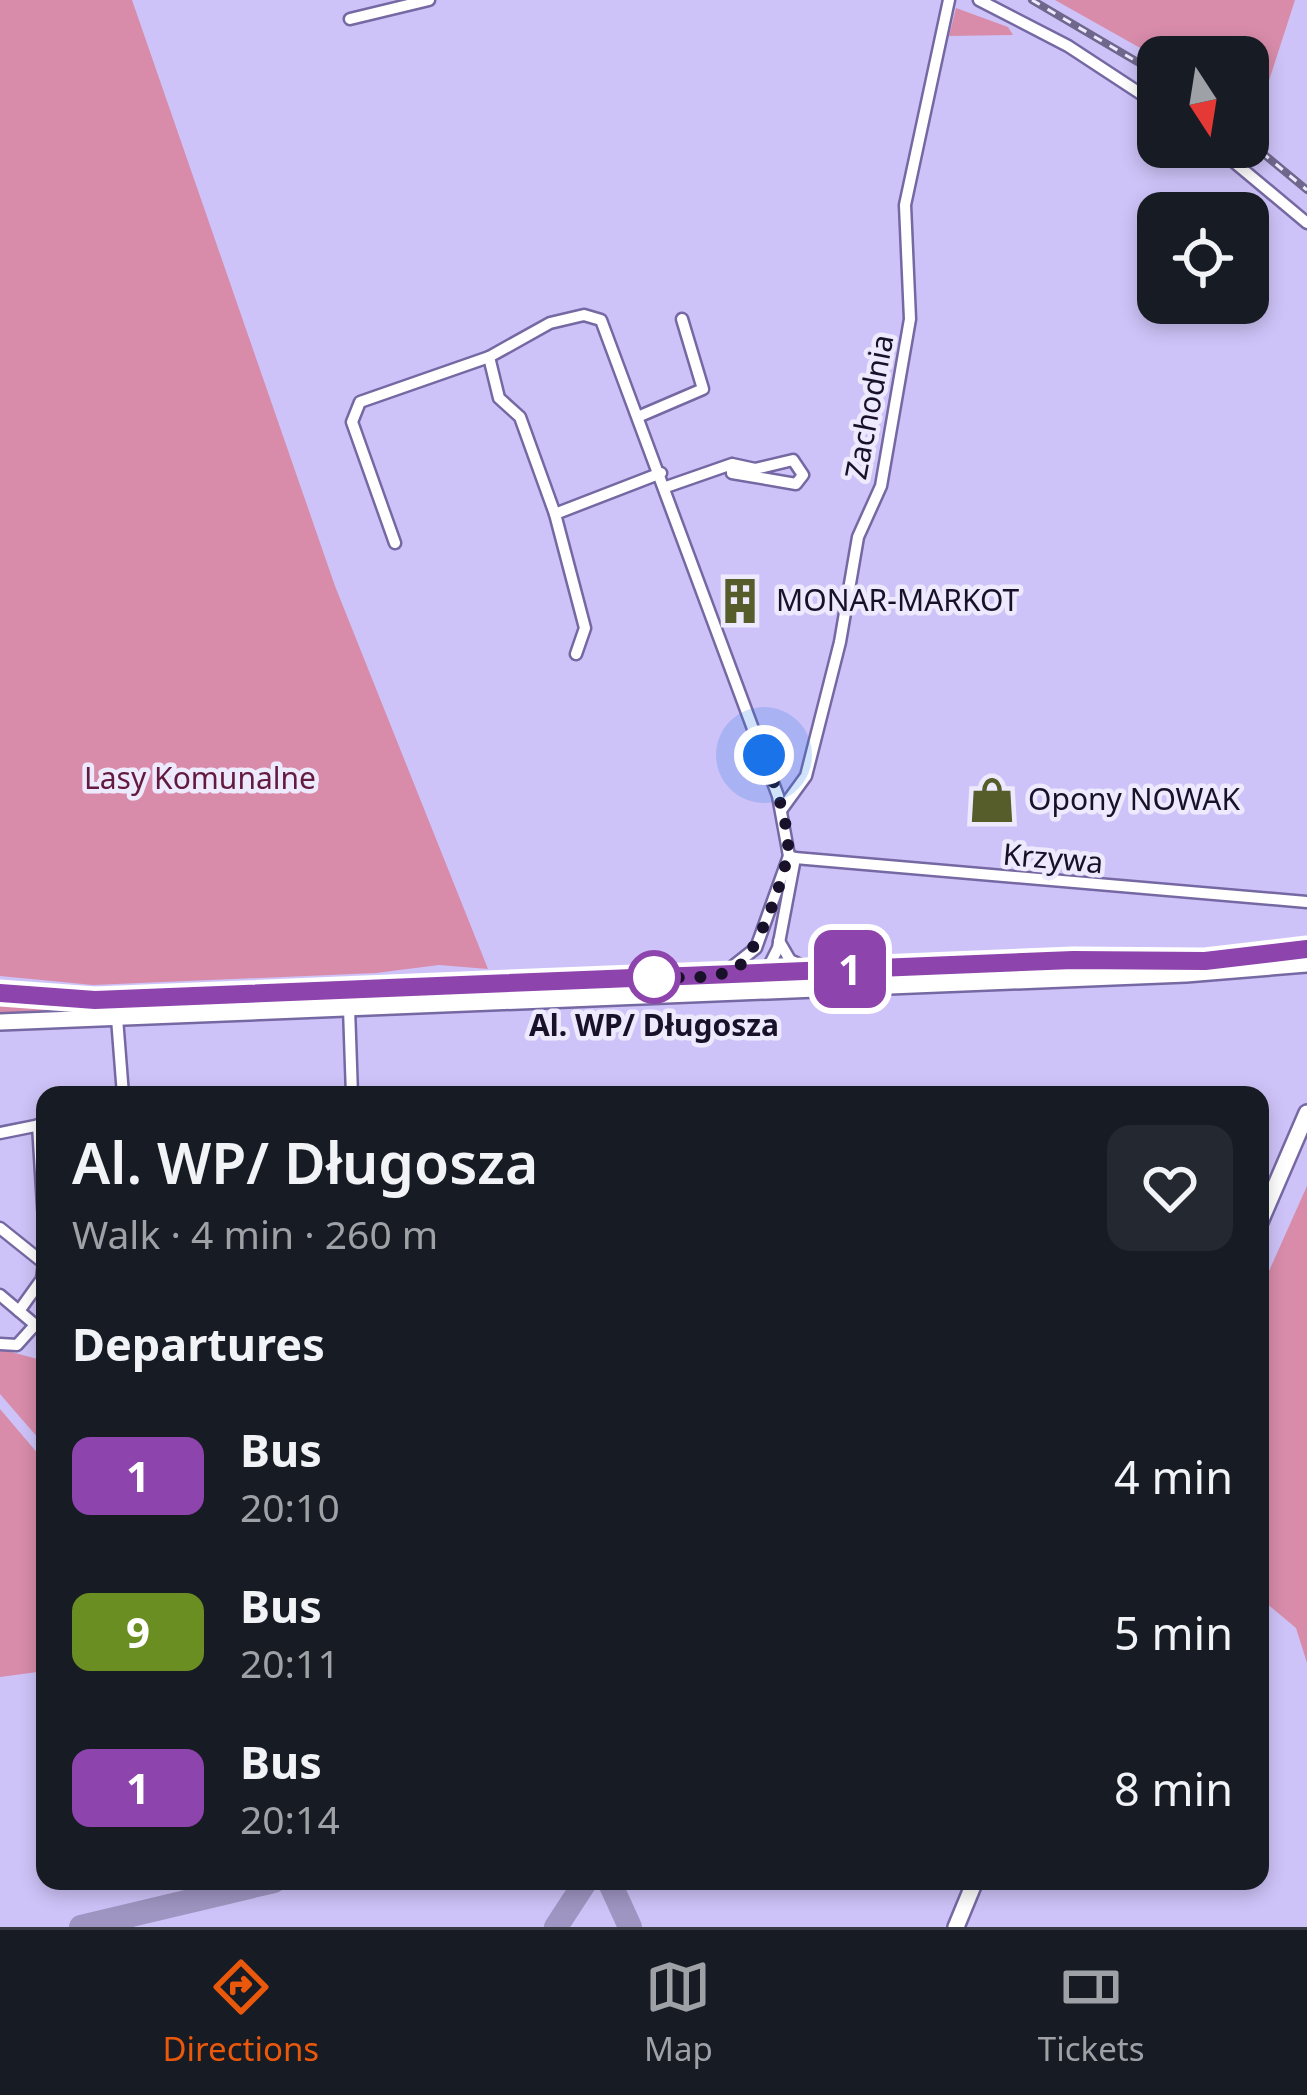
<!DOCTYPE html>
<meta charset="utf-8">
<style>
body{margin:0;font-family:"Noto Sans",sans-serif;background:#242831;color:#f1f3f6;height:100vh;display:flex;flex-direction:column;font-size:45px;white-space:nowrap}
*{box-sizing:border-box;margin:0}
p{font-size:39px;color:#9ea1a6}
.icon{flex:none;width:66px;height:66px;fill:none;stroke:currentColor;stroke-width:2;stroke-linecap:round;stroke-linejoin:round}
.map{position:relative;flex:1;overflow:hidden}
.details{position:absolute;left:36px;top:1086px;width:1233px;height:804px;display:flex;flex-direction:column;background:#171b24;border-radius:24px;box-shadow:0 6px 18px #0003}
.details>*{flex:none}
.badge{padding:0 24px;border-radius:18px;font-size:42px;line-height:78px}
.needle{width:78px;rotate:168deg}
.controls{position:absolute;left:1137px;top:36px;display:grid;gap:24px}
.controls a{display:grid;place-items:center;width:132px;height:132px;border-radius:24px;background:#171b24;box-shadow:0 6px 18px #0003;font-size:60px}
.you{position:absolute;width:60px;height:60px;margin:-30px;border:9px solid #fff;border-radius:50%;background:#1a73e8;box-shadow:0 0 0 18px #1a73e833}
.map>.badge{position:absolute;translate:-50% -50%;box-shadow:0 0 0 6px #fff}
h2{padding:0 36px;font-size:45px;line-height:108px}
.round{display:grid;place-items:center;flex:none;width:126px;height:126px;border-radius:24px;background:#242831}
.overview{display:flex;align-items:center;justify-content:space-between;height:204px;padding:0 36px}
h1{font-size:57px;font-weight:600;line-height:90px}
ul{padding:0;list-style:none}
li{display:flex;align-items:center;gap:36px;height:156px;padding:0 36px}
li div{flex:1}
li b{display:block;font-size:45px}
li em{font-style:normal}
li .badge{min-width:132px;font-weight:700;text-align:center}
.menu{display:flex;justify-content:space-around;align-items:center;height:168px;border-top:3px solid #363941;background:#171b24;font-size:33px;color:#9ea1a6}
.menu a{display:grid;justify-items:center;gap:6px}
.menu .current{color:#ea580c}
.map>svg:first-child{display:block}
</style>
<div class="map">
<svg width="1307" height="1927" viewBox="0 0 1307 1927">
<rect width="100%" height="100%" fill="#cec3f8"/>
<g fill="#d88caa">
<path d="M0,0H132L335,586L488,969L439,965L376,973L93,985L0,976Z"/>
<path d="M1055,0H1295L1254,127L1248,123V57L1158,58Z"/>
<path d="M956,8L1008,27L1013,35L949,36Z"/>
<path d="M0,998L92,1004V1014L0,1017Z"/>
<path d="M1307,1186V1663L1296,1628L1260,1598V1291Z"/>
<path d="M0,1349L45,1361V1446L0,1394Z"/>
<path d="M0,1409L45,1462V1671L0,1677Z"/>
</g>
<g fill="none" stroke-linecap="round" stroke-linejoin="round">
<g stroke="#9f95c2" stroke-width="24">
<path d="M609,1881L630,1927"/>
<path d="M81,1927L274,1881"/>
<path d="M556,1927L586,1881"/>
</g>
<defs>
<g id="street">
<path d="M979,0L1068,46L1158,105"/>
<path d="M350,19L429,0"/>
<path d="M1216,147L1307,223"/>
<path d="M489,357L499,398L520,417L555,514"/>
<path d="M640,416L703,389L682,319"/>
<path d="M666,487L732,464L755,469L793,460L803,475L796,484L732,473V464"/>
<path d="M395,543L352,422L360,402L489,357L550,323L584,315L601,320L778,796L789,856L795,858"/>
<path d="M576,654L585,628L555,514L661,473"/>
<path d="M782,809L806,776L840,642L858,537L881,486L910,319L905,205L949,0"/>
<path d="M795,858L1307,902"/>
<path d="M779,941L790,960L807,968"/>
<path d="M727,971L756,948L789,856"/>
<path d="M766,972L778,948L795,858"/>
<path d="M349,1008L352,1095"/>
<path d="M117,1018L123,1095"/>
<path d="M38,1125L45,1237"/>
<path d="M0,1133L45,1124"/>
<path d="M0,1228L45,1264"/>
<path d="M0,1295L45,1333"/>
<path d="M19,1311L42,1279L45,1255"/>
<path d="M0,1344L17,1345L35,1325"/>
</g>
<g id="secondary">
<path d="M0,993L95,999L1073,960L1205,961L1307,949"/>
<path d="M0,1022L1186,974L1307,964"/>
<path d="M1260,1222L1307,1113"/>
<path d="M956,1927L975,1881"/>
</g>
</defs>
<use href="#street" stroke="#7668a3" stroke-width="15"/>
<use href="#secondary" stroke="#7668a3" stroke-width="20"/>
<use href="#street" stroke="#fff" stroke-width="10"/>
<use href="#secondary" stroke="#fff" stroke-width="15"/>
<defs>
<g id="rail">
<path d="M1032,0L1158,74"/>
<path d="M1248,141L1307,190"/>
</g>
</defs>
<use href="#rail" stroke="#70678d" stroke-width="8"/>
<use href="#rail" stroke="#edeafe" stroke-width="3" stroke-dasharray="9" stroke-linecap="butt"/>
</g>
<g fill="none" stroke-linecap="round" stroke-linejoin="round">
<defs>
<path id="line" d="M0,993L95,1000L1073,960L1205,961L1307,949"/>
</defs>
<use href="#line" stroke="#fff" stroke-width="27"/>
<use href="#line" stroke="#8e44ad" stroke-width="18"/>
<path stroke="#181129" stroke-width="12" stroke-dasharray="0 21.6" d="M654,977H634C664,976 708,982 735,969C756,958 790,867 788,844C786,813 774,784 764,755"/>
</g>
<defs>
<symbol id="building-bare" viewBox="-9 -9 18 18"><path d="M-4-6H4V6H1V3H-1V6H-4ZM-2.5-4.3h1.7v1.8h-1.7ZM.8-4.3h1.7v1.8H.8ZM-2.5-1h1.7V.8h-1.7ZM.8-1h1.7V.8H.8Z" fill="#565c2a" stroke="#edeafe" stroke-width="2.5" paint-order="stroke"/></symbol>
<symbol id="shop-bare" viewBox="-9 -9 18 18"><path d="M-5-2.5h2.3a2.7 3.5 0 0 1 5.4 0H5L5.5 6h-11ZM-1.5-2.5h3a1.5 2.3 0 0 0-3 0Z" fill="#565c2a" stroke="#edeafe" stroke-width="2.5" paint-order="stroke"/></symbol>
</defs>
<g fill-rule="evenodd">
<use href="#building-bare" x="707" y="568" width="66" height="66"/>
<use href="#shop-bare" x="959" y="767" width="66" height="66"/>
</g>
<circle fill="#fff" stroke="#8e44ad" stroke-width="6" cx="654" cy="977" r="24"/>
<g text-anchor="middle" stroke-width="9" stroke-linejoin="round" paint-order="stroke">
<g font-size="30" fill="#181129" stroke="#edeafe">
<text transform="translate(870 407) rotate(-79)" y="10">Zachodnia</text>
<text transform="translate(1053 859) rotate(5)" y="10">Krzywa</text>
</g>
<g font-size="30" fill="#181129" stroke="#edeafe" text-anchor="start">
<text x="776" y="611">MONAR-MARKOT</text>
<text x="1028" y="810">Opony NOWAK</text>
</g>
<g font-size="30" fill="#631a3e" stroke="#edeafe">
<text x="200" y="789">Lasy Komunalne</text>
</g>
<g font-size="30" font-weight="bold" fill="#181129" stroke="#edeafe">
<text x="654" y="1036">Al. WP/ Długosza</text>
</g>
</g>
</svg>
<div class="controls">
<a><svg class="needle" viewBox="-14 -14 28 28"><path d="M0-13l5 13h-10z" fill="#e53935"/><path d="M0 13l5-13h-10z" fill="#9ea1a6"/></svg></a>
<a><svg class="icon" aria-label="locate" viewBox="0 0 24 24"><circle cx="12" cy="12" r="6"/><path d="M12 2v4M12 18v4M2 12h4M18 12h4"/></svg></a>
</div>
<div class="you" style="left:764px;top:755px"></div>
<b class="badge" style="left:850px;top:969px;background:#8e44ad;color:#fff">1</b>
<section class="details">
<div class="overview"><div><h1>Al. WP/ Długosza</h1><p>Walk · 4 min · 260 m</p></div><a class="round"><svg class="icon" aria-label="heart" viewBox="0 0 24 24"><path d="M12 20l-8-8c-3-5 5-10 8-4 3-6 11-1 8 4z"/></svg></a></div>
<h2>Departures</h2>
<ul>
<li><span class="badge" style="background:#8e44ad;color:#fff">1</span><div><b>Bus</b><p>20:10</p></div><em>4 min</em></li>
<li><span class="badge" style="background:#6b8e23;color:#fff">9</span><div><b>Bus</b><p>20:11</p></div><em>5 min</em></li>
<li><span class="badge" style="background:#8e44ad;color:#fff">1</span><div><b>Bus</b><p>20:14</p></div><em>8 min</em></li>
</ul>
</section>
</div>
<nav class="menu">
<a class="current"><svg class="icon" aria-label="directions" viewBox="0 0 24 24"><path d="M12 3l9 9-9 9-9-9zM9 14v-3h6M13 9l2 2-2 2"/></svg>Directions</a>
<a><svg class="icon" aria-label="map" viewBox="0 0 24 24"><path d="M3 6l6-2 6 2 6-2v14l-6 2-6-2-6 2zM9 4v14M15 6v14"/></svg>Map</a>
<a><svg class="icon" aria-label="tickets" viewBox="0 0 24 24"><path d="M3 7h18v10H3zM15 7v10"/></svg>Tickets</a>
</nav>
